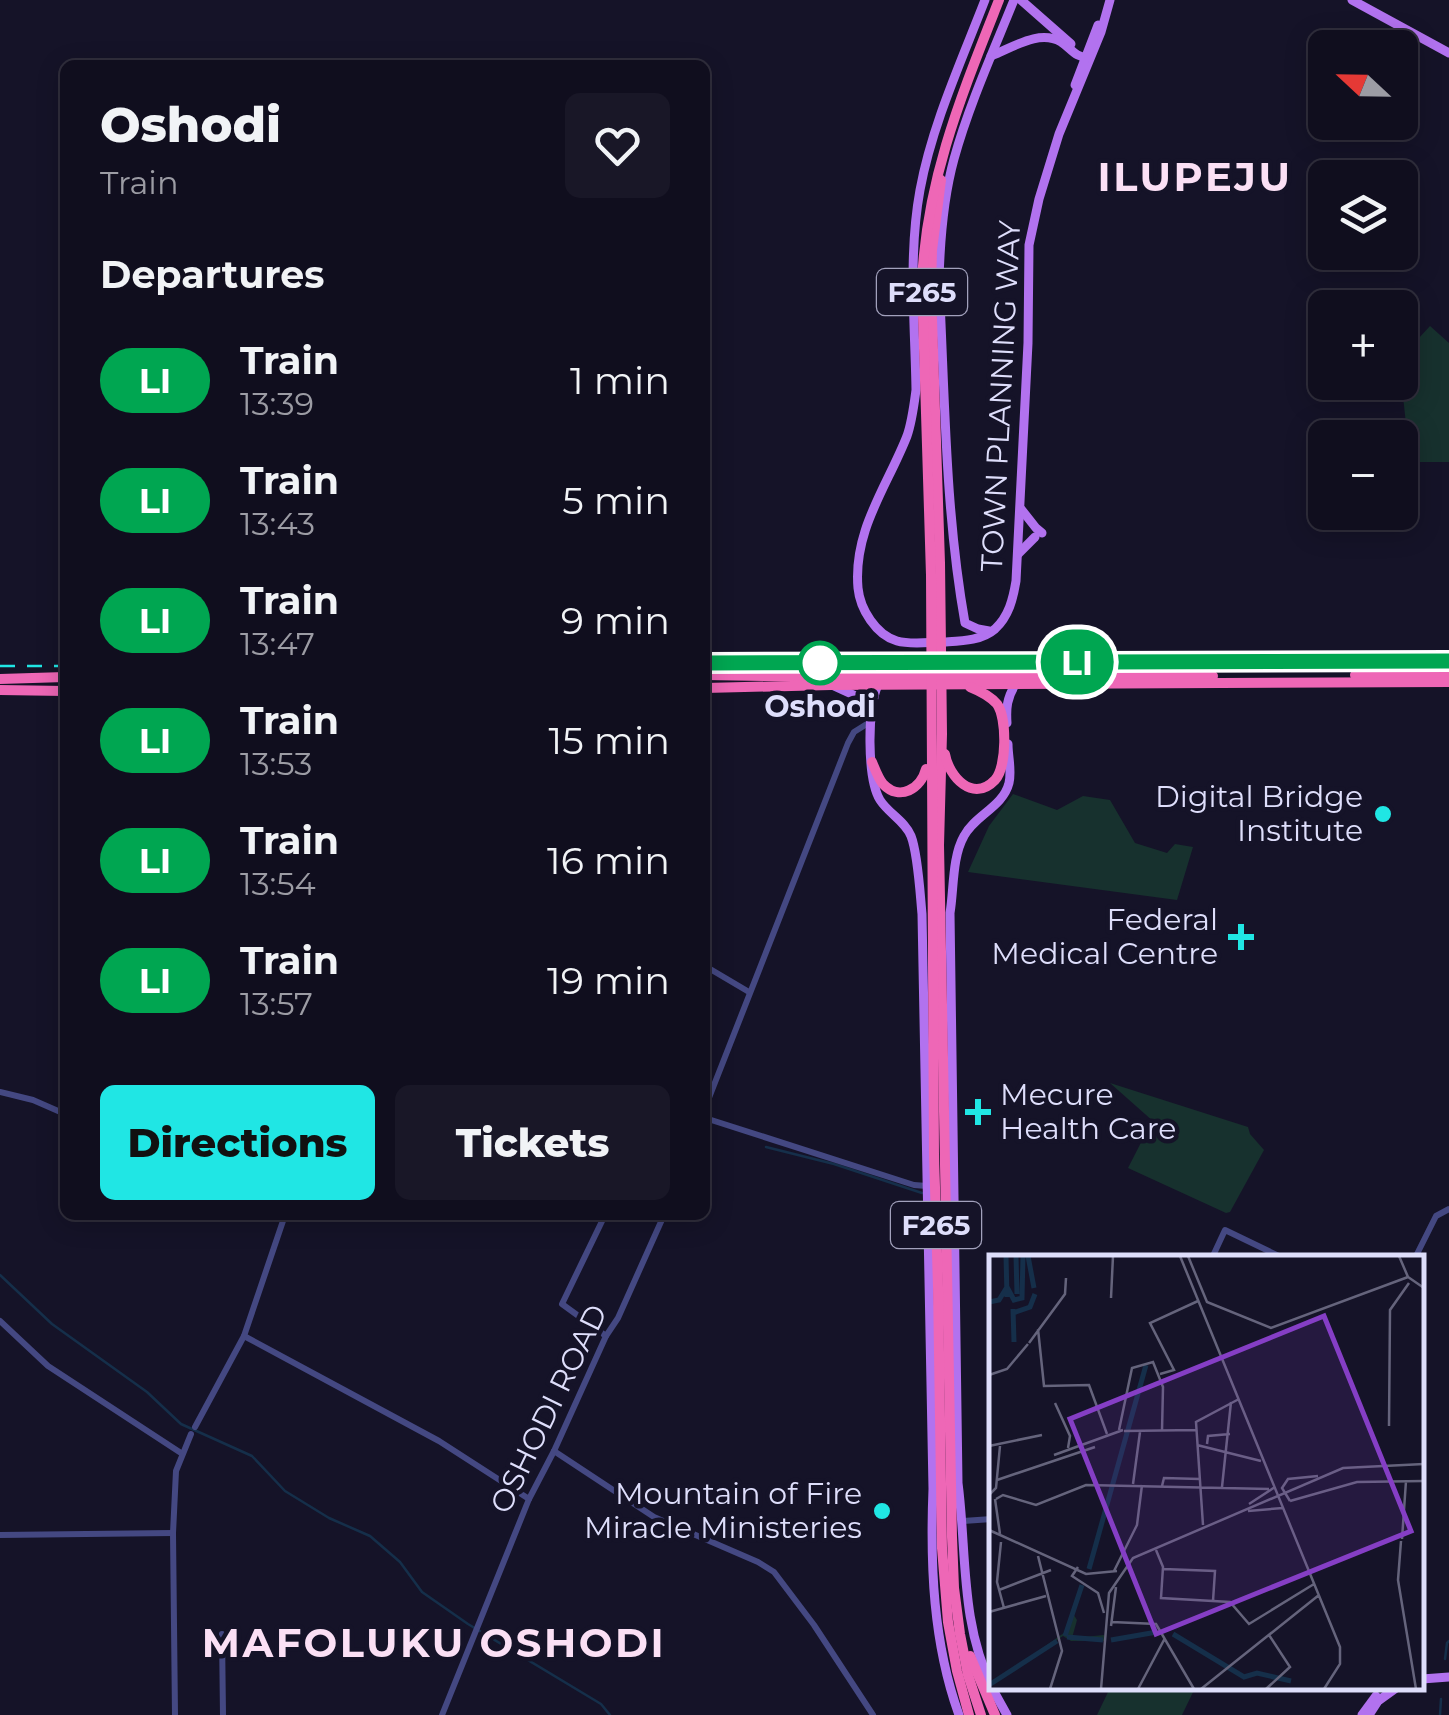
<!DOCTYPE html>
<meta charset="utf-8">
<style>
body{margin:0;font-family:Montserrat,sans-serif;background:#191727;color:#f1f3f6;height:100vh;display:flex;flex-direction:column;font-size:38px;white-space:nowrap}
*{box-sizing:border-box;margin:0}
p{font-size:32px;color:#9c9ca4}
.icon{flex:none;width:55px;height:55px;fill:none;stroke:currentColor;stroke-width:2;stroke-linecap:round;stroke-linejoin:round}
.map{position:relative;flex:1;overflow:hidden}
.sheet{position:absolute;left:60px;top:60px;width:650px;height:1160px;display:flex;flex-direction:column;background:#100e1e;border-radius:15px;box-shadow:0 5px 25px #0003,0 0 0 2px #302e3c}
.sheet>*{flex:none}
.badge{padding:0 20px;border-radius:32px;font-size:35px;line-height:65px}
.needle{width:65px;rotate:292deg}
.tools{position:absolute;left:1308px;top:30px;display:grid;gap:20px}
.tools a{display:grid;place-items:center;width:110px;height:110px;border-radius:15px;background:#100e1e;box-shadow:0 5px 25px #0003,0 0 0 2px #302e3c;font-size:50px}
.map>.badge{position:absolute;translate:-50% -50%;box-shadow:0 0 0 5px #fff}
h2{padding:0 40px;font-size:38px;line-height:90px}
.round{display:grid;place-items:center;flex:none;width:105px;height:105px;border-radius:15px;background:#191727}
.headline{display:flex;align-items:center;justify-content:space-between;height:170px;padding:0 40px}
h1{font-size:48px;font-weight:800;line-height:75px}
.primary-button{display:flex;gap:20px;margin-top:auto;padding:20px 40px}
.primary-button a{flex:1;height:115px;border-radius:15px;background:#20e6e4;color:#111;font-size:40px;font-weight:800;line-height:115px;text-align:center}
.primary-button a+a{background:#191727;color:#f1f3f6}
ul{padding:0;list-style:none}
li{display:flex;align-items:center;gap:30px;height:120px;padding:0 40px}
li div{flex:1}
li b{display:block;font-size:38px}
li em{font-style:normal}
li .badge{min-width:110px;font-weight:700;text-align:center}
.map>svg:first-child{display:block}
</style>
<div class="map">
<svg width="1449" height="1715" viewBox="0 0 1449 1715">
<rect width="100%" height="100%" fill="#151328"/>
<g fill="#17312e">
<path d="M1430,326L1449,343V462H1410L1403,396L1407,329L1419,338Z"/>
<path d="M1013,794L1057,810L1083,796L1110,800L1135,843L1167,853L1175,844L1193,847L1177,900L968,872L989,826Z"/>
<path d="M1110,1083L1248,1127L1250,1134L1264,1150L1230,1212L1226,1213L1128,1168L1151,1123L1154,1122Z"/>
<path d="M1110,1688H1195L1182,1715H1097Z"/>
</g>
<g fill="none" stroke-linecap="round" stroke-linejoin="round">
<g stroke="#152f4a" stroke-width="2.5">
<path d="M766,1147L834,1164L922,1193"/>
<path d="M0,1275L52,1324L147,1392L181,1424L252,1456L285,1491L329,1518L370,1536L400,1562L422,1592L468,1624L601,1704L610,1715"/>
<path d="M1445,1659L1447,1643L1449,1641"/>
<path d="M1440,1715L1441,1699"/>
</g>
<g stroke="#444882" stroke-width="6">
<path d="M705,966L749,992"/>
<path d="M0,1092L33,1100L65,1114"/>
<path d="M705,1108L848,743L854,732L870,722"/>
<path d="M705,1118L914,1185L927,1186"/>
<path d="M605,1215L562,1304L606,1336"/>
<path d="M1212,1258L1225,1230L1283,1258"/>
<path d="M1415,1258L1436,1216L1449,1209"/>
<path d="M0,1321L48,1366L181,1453"/>
<path d="M244,1336L439,1441L529,1499"/>
<path d="M195,1427L244,1336L285,1215"/>
<path d="M554,1451L654,1517L758,1562L774,1572L814,1625L873,1715"/>
<path d="M963,1521L992,1519"/>
<path d="M0,1535L173,1533"/>
<path d="M222,1634L223,1715"/>
<path d="M175,1715L173,1533L176,1471L191,1434"/>
<path d="M442,1715L529,1499L554,1451L606,1336L618,1318L664,1215"/>
</g>
<g stroke="#b272ef" stroke-width="9">
<path d="M985,0C961,62 932,125 920,190C908,255 915,324 916,390C914,405 912,422 907,436C887,487 853,530 858,588C860,609 876,635 897,641C911,645 929,642 944,642C961,641 981,641 995,629C1009,616 1013,599 1016,581L1028,343L1029,245L1039,199L1059,134L1101,32L1110,0"/>
<path d="M1021,0L1071,44"/>
<path d="M1352,0L1449,53"/>
<path d="M991,56C1012,48 1039,29 1061,42C1072,49 1074,57 1089,58"/>
<path d="M1075,85L1098,25"/>
<path d="M1021,509L1036,528L1042,533"/>
<path d="M1018,554L1035,537"/>
<path d="M989,631L978,629L965,623C945,511 945,395 939,281C940,240 943,199 954,159C969,105 993,52 1014,0"/>
<path d="M878,685C867,707 867,779 880,800C889,814 905,821 911,836C918,854 920,893 922,914L933,1489C930,1565 933,1643 959,1715"/>
<path d="M834,686L858,697L868,711"/>
<path d="M1007,723C1006,708 1007,698 1015,685"/>
<path d="M1422,1679L1449,1677"/>
<path d="M992,1687C960,1622 967,1552 958,1483L950,913C954,889 952,857 964,836C975,815 1003,807 1009,783C1012,770 1008,757 1008,744"/>
<path d="M992,1688L1007,1715"/>
<path d="M1362,1715L1376,1696"/>
<path d="M1369,1715L1378,1701L1396,1688"/>
</g>
<g stroke="#ee67b6" stroke-width="10">
<path d="M941,180L932,250L931,289L940,563L942,734L939,845L952,1537L954,1588L960,1634L968,1675L981,1715"/>
<path d="M705,675L896,678L1213,676"/>
<path d="M1355,675L1449,674"/>
<path d="M0,679L65,677"/>
<path d="M705,688L831,685L1449,682"/>
<path d="M0,690L65,691"/>
<path d="M945,754C949,777 973,803 995,780C1007,767 1007,718 997,704C990,696 980,691 970,687"/>
<path d="M872,762C875,769 878,778 883,784C900,802 921,788 926,769"/>
<path d="M970,1656L995,1715"/>
<path d="M969,1715L957,1671L948,1622L942,1548L938,1287L934,1154L931,575L922,283C926,180 962,94 999,0"/>
</g>
<g stroke="#20e6e4" stroke-width="2.5" stroke-dasharray="15 12" stroke-linecap="butt">
<path d="M705,659L1449,658"/>
<path d="M0,666H65"/>
</g>
</g>
<g fill="none" stroke-linecap="round" stroke-linejoin="round">
<defs>
<path id="line" d="M705,663L1449,661"/>
</defs>
<use href="#line" stroke="#fff" stroke-width="22"/>
<use href="#line" stroke="#00a651" stroke-width="15"/>
</g>
<circle fill="#fff" stroke="#00a651" stroke-width="5" cx="820" cy="663" r="20"/>
<g fill="#20e6e4" stroke="#151328" stroke-width="4">
<circle cx="1383" cy="814" r="10"/>
<path d="M1236 922h10v10h10v10h-10v10h-10v-10h-10v-10h10z"/>
<path d="M973 1097h10v10h10v10h-10v10h-10v-10h-10v-10h10z"/>
<circle cx="882" cy="1511" r="10"/>
</g>
<g text-anchor="middle" stroke-width="9" stroke-linejoin="round" paint-order="stroke">
<g fill="#151328" stroke="#a2a1bc" stroke-width="2.5">
<rect x="877" y="269" width="90" height="46" rx="8"/>
<rect x="891" y="1202" width="90" height="46" rx="8"/>
</g>
<g font-size="28" font-weight="bold" fill="#dedefb">
<text x="922" y="302">F265</text>
<text x="936" y="1235">F265</text>
</g>
<g font-size="30" fill="#dedefb" stroke="#151328">
<text transform="translate(1001 396) rotate(-87)" y="10">TOWN PLANNING WAY</text>
<text transform="translate(549 1409) rotate(-64)" y="10">OSHODI ROAD</text>
</g>
<g font-size="30" font-weight="bold" fill="#dedefb" stroke="#151328">
<text x="820" y="717">Oshodi</text>
</g>
<g font-size="30" fill="#dedefb" stroke="#151328" text-anchor="end">
<text x="1363" y="807">Digital Bridge<tspan x="1363" dy="34">Institute</tspan></text>
<text x="1218" y="930">Federal<tspan x="1218" dy="34">Medical Centre</tspan></text>
<text x="1000" y="1105" text-anchor="start">Mecure<tspan x="1000" dy="34">Health Care</tspan></text>
<text x="862" y="1504">Mountain of Fire<tspan x="862" dy="34">Miracle Ministeries</tspan></text>
</g>
<g font-size="40" font-weight="bold" letter-spacing="2.5" fill="#fbe0f5" stroke="#151328">
<text x="1195" y="191">ILUPEJU</text>
<text x="434" y="1657">MAFOLUKU OSHODI</text>
</g>
</g>
<g transform="translate(989 1255)">
<rect width="435" height="435" fill="#151328"/>
<path d="M83,357L88,365L83,383L115,380V386H82L74,381L0,431L79,375Z" fill="#17312e"/>
<path fill="none" stroke="#152f4a" stroke-width="5" d="M17,1L18,42M27,1L28,39M39,1L45,33M0,47L10,45L18,32L25,45L33,43L34,1M24,54L25,87M24,58L41,52L46,39M100,314L157,110M184,379L255,422L268,418L302,426M76,381L93,330M78,382L114,385M122,385L168,377M0,430L68,386"/>
<path fill="none" stroke="#65647c" stroke-width="2.5" d="M191,1L351,392V409L335,434M199,1L218,47L282,73L419,22M410,1L419,22L435,33M122,43L124,1M49,74L55,131L100,130L118,179M40,88L76,39L77,23M171,119L185,115L161,68L209,46M0,120L18,114L39,89M66,148L81,181L79,193M400,171L401,55L420,28M130,175L143,113L164,107L174,132L173,176M135,176L207,175M218,189L219,181L241,179M208,190L272,206M0,191L53,180M65,200L134,175M8,225L106,192M144,229L151,177M173,231L175,223L211,224M233,232L242,147M0,240L7,233L11,191M6,244L11,279M7,244L14,240L47,250L97,230L280,234M301,246L293,233L299,224L329,221M301,246L368,227L435,226M260,249L286,232M259,256L294,253M214,270L207,167L250,144M0,275L97,319L128,316M413,284L417,226M412,286L409,325L427,434M12,287L8,327L15,353M167,295L174,312L172,343L241,347L260,369L325,329M49,301L73,396L61,434M89,312L83,321L109,338L115,358M174,314L226,316L224,346M125,316L148,270L153,230M10,335L62,315M0,357L57,341M123,367L167,369L205,434M122,371L127,332M112,434L120,338L144,303L354,213L435,209M149,434L176,383M212,434L330,340M277,434L301,412L280,380"/>
<path fill="#853ec5" fill-opacity="0.15" stroke="#853ec5" stroke-width="5" d="M335,61L422,276L167,379L81,164Z"/>
<rect width="435" height="435" fill="none" stroke="#dedefb" stroke-width="5"/>
</g>
</svg>
<div class="tools">
<a><svg class="needle" viewBox="-14 -14 28 28"><path d="M0-13l5 13h-10z" fill="#e53935"/><path d="M0 13l5-13h-10z" fill="#9c9ca4"/></svg></a>
<a><svg class="icon" aria-label="layers" viewBox="0 0 24 24"><path d="M12 4l9 5-9 5-9-5zM3 14l9 5 9-5"/></svg></a>
<a>+</a>
<a>−</a>
</div>
<b class="badge" style="left:1077px;top:662px;background:#00a651;color:#fff">LI</b>
<section class="sheet">
<div class="headline"><div><h1>Oshodi</h1><p>Train</p></div><a class="round"><svg class="icon" aria-label="heart" viewBox="0 0 24 24"><path d="M12 20l-8-8c-3-5 5-10 8-4 3-6 11-1 8 4z"/></svg></a></div>
<h2>Departures</h2>
<ul>
<li><span class="badge" style="background:#00a651;color:#fff">LI</span><div><b>Train</b><p>13:39</p></div><em>1 min</em></li>
<li><span class="badge" style="background:#00a651;color:#fff">LI</span><div><b>Train</b><p>13:43</p></div><em>5 min</em></li>
<li><span class="badge" style="background:#00a651;color:#fff">LI</span><div><b>Train</b><p>13:47</p></div><em>9 min</em></li>
<li><span class="badge" style="background:#00a651;color:#fff">LI</span><div><b>Train</b><p>13:53</p></div><em>15 min</em></li>
<li><span class="badge" style="background:#00a651;color:#fff">LI</span><div><b>Train</b><p>13:54</p></div><em>16 min</em></li>
<li><span class="badge" style="background:#00a651;color:#fff">LI</span><div><b>Train</b><p>13:57</p></div><em>19 min</em></li>
</ul>
<div class="primary-button"><a>Directions</a><a>Tickets</a></div>
</section>
</div>
